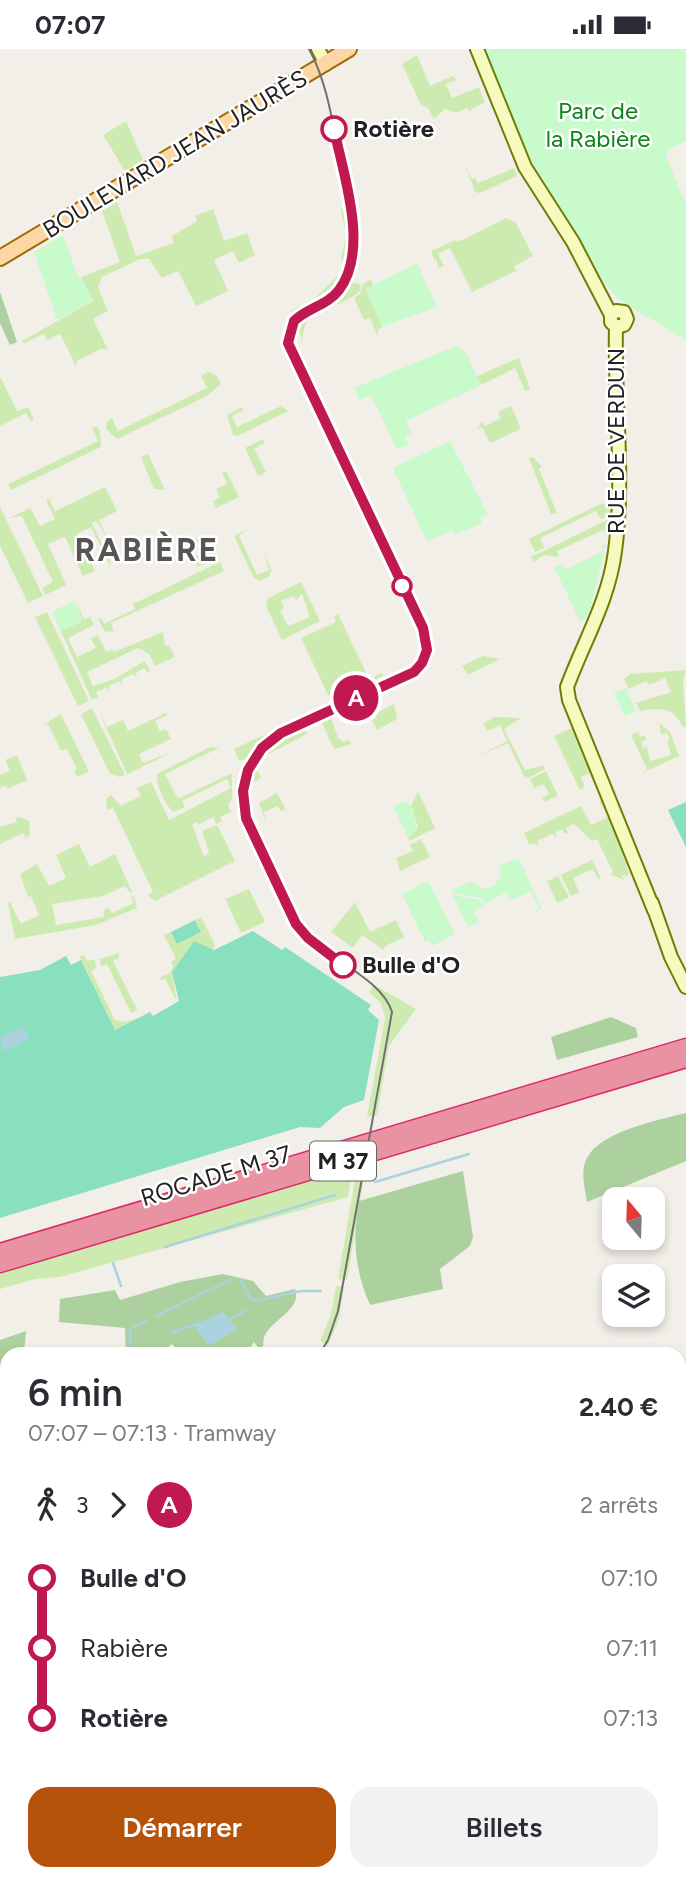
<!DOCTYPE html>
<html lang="fr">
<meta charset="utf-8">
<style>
body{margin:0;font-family:Figtree,sans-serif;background:#f2f2f3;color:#2b2b33;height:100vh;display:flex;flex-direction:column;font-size:26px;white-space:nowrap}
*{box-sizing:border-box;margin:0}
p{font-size:23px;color:#7c7c81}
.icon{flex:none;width:38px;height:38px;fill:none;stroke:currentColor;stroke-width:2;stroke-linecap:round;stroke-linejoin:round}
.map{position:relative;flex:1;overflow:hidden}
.details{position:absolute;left:0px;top:1298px;width:686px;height:534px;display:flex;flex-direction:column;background:#fff;border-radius:21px 21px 0 0;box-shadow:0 4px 10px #0003}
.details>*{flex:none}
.badge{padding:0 14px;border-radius:23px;font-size:24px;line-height:46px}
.needle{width:46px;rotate:341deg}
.controls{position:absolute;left:602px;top:1138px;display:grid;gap:14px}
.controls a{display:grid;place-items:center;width:63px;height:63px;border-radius:14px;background:#fff;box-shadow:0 4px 10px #0003;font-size:35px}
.map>.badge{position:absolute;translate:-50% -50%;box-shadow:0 0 0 4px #fff}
.legs{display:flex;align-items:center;gap:10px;height:77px;padding:0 28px;font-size:23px}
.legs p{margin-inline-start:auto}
.summary{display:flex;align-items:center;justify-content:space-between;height:119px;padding:0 28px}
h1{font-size:38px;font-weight:600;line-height:52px}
.button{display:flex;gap:14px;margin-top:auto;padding:14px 28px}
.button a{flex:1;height:80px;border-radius:21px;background:#b45309;color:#fff;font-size:28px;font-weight:600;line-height:80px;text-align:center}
.button a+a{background:#f2f2f3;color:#2b2b33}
ul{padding:0 28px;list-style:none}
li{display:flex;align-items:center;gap:24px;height:70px;font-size:26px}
li i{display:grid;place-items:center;width:10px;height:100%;margin:0 9px;background:currentColor}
li i::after{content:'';width:18px;height:18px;margin:-9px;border:5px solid;border-radius:50%;background:#fff}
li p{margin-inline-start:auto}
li:first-child i{background:linear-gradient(#0000 50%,currentColor 0)}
li:last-child i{background:linear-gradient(currentColor 50%,#0000 0)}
.status{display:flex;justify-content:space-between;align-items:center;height:49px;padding:0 35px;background:#fff;direction:ltr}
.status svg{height:19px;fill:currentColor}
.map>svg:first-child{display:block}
</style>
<div class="status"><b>07:07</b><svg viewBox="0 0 49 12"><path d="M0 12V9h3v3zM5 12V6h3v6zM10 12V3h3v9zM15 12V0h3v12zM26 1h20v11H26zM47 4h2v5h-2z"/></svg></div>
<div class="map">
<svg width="686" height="1832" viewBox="0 0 686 1832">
<rect width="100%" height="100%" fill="#f2efe9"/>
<g fill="#cdebb0" fill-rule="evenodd">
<path d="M417,6L430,37L453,27L456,31L446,35L452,49L479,38L485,53L469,62L467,59L456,64L445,60L434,70L428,59L421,56L402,15Z"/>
<path d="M126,72L143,111L125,122L103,86Z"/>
<path d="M342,113L356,179L351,215L341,211L346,186L341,160L345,159L335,114Z"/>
<path d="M465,116L472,130L475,129L478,134L514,119L517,127L480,144L475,143Z"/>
<path d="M117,153L136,207L174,194L172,187L197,172L195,167L213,160L224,192L247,184L255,206L239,214L233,202L214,211L228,242L196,257L178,222L162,229L149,210H140L102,228L98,238L108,262L93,270L108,301L101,300L77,312L76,317L60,285L47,291L44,285L24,294L22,292L93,252L81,228L120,213L102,162Z"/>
<path d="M506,169L516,174L533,207L514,217L516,222L472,243L450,199L438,205L444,217L439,219L436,211H434L431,202L456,191L458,193Z"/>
<path d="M337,228L361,236L360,242C337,263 301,256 303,293L291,262L315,249Z"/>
<path d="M371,230L373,236L366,240L382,278L378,281V288L370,269L364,271L354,249L360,245L363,235Z"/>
<path d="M519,309L530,340L525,342L515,319L481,336L477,327Z"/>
<path d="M209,323L217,327L221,335L207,347L117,390L106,380L107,372L112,369L118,382L207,339L201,326Z"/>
<path d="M0,327L17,362L28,358L34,371L31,372L26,364L0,377Z"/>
<path d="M281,357L288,362L237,387L233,386L227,366L242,358L244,361L232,367L237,378Z"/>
<path d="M511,357L521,380L490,394L482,378L477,380L482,372L485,377L501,369L498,363Z"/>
<path d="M95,377L100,381L101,398L11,441L8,435L98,392L92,379Z"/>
<path d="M263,390L265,394L254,400L266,423L258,427L245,399Z"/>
<path d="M148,405L165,441L154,440L141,408Z"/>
<path d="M533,408L542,418L539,420L557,464L551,465L529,409Z"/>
<path d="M226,422L239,448L216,459L213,452L220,448L216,440L227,435L222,424Z"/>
<path d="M105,438L117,462L99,471L109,493L97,472L92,474L111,514L109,515L91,478L77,485L95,522L83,527L65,488L48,495L66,536L45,546L42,539L53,533L22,467L9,469L30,459L40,477L55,470L46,451L57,446L49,451L55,462Z"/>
<path d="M602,454L611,458L609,467L601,470L596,462L540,489L544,499L535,503L529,490Z"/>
<path d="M0,458L43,547L28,554L0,497Z"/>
<path d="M609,470L607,486L603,481L557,502L559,508L544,506L534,513L531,508Z"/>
<path d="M246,481L239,487L257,526L269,521L264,505L272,522L269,524L270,527L260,532L254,529L234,487Z"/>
<path d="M207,486L216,506L211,512L197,518L193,509L205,502L200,492L188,497L187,495Z"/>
<path d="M220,513L224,522L111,574L114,582L105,583L98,570L101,569L104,575L135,560L133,555Z"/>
<path d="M301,533L320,572L282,591L266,557L268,549ZM302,545L310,568L288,577L280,562L284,560L281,552L294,547L296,551Z"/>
<path d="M75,551L84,570L90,568L94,576L68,589L77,608L96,599L91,589L98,586L106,603L112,601L114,603L163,583L165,596L170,598L175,608L155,617L149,605L138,599L87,623L93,637L114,630L145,612L150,622L148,624L145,619L135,624L138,629L133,625L122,630V637L120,632L110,636L109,643L107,638L96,643L98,648L92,651L61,582L82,572Z"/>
<path d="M47,563L89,652L78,657L35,568Z"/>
<path d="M338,565L369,630L382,624L383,627L331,652L301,589L336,573L334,567Z"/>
<path d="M483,607L500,610L468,626L462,617Z"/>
<path d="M686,621L683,632L686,677L683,678C674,658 660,658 640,662L636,654L671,643L665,629L649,636L646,632L629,640L624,630L630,625Z"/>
<path d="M383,630L387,637L316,670L312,663Z"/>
<path d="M394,655L397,670L377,681L372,671L376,669L375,665Z"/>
<path d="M96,656L107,678L123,671L128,682L166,664L168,666L155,672L160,682L166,680L171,690L139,705L143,714L175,702L127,725Z"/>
<path d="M92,659L125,726L120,728L110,725L81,665Z"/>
<path d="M61,665L89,723L77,728L74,721L77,720L67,700L61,702L48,675L43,676Z"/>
<path d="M330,666L338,689L343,693L349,691L351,695L334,700L320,670Z"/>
<path d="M495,668L521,669L504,680L525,721L544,716L545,720L528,729L524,727L508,694L479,707L507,692L500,676L487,682L483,674Z"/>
<path d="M301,669L307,685L259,710L261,715L256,718L261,729L252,734L244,710L239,712L234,700Z"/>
<path d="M659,674L670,683L679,707L642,724L647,720L631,686L638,683L640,688L645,686L646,691L641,692L643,699L647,698L650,712L669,707L671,706L667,692L670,691L667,684L661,686Z"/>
<path d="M574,678L604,747L589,724L581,728L585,738L580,741L554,687Z"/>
<path d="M210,698L219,699L165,725L178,750L232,724V749L228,756L231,763L220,768L222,772L216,775L213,768L198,776L197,773L192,775L204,808L209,804L202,782L217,776L235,812L155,852L148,846L153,843L113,759L107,761L106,750L111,746L121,757L141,747L137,739L151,733L169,771L231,739L227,730L182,752L185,758L174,763C165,757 156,736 157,725Z"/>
<path d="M17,706L27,731L8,740L6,736L0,739V726L10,722L5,711Z"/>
<path d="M546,722L558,747L544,753L542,749L549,745L544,735L534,739L530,730Z"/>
<path d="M418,743L435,779L409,792L408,789L418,778L411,757Z"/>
<path d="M277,744L286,760L281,762L278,757L264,763L266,773L259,754Z"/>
<path d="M599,751L604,752L627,818L629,824L627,827L622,826L624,831L610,825L613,823L597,790L592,792L574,775L566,779L568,784L565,785L562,780L555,784L557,789L552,785L537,792L539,798L534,794L529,796L524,784L581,757L591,776L608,768Z"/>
<path d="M20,768L29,772L30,786L26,789L23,784L0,795V778L17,773L16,769Z"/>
<path d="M421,790L430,808L400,822L396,809L413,802L410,796Z"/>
<path d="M79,795L90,818L115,805L132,843L130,844L125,837L103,847L52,855L56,876L104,868V861L109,859L112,864L134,854L131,848L134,847L137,859L96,876L15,890L8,854L10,853L21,875L39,866L31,847L28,848L20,825L37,815L49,837L66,829L56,806Z"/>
<path d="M592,811L601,829L598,830L593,820L573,829L579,843L571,847L561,826Z"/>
<path d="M270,816L288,853L281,856L263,819Z"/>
<path d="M545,827L548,832L558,827L569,848L557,854Z"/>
<path d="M249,840L265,873L241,884L225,850Z"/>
<path d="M355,853L370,883L396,871L404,888L385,897L384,901L362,886L353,899L331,883Z"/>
<path d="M290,856L306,884L318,894L313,901L295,883L283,860Z"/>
<path d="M201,868L215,896L213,901L194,892L172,923L177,953L165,930L160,931L161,928L170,924L173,918L171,913L176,910L164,886L171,883L177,895L201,883L195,871Z"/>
<path d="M119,904V909L113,912L137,961L131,964L107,915L101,917L100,910Z"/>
<path d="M79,906L85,907L87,912L95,910L96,919L91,922L115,971L126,973L143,967L115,981Z"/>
<path d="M374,936L416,960L389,997L377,1066L367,1068L385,969L381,954L369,943Z"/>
<path d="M353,1116L348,1148L60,1228L35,1230L0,1240V1223Z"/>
<path d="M364,1128L347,1231L338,1230L355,1130Z"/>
<path d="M336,1237L344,1238L339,1270L328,1296L320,1292L331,1266Z"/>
</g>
<g fill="#add19e">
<path d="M0,243L17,293L10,296L0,274Z"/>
<path d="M611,968L636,979L638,988L557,1011L551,988Z"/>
<path d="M686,1064V1112L587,1153C585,1140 580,1121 587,1109C601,1082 659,1071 686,1064Z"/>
<path d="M463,1122L473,1188L470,1197L440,1220L443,1240L370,1256C355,1222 352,1189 359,1152Z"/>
<path d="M223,1225L253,1232L266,1247L295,1240C302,1260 274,1269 265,1286C262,1292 265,1296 261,1302L254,1293L246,1305H181L172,1295L160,1305H126L125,1279L59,1273L60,1250L115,1241L120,1251L180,1233Z"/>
<path d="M26,1282L24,1305L7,1306V1376H0V1291Z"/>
</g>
<g fill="#c8facc">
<path d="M484,0H686V92L670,100L666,107L686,156V291L619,251L603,232L534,118Z"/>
<path d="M63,186L78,228H81L93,252L57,271L34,203Z"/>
<path d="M417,214L437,258L382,278L366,240Z"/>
<path d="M456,297L466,304L481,336L406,372L411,384L405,388L409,396L397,400L371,346L359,351L354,339Z"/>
<path d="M450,392L487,464L480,469L482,474L455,486L453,481L427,493L393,419Z"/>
<path d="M606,495L591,558L584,572H580L554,518L562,515L565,521L603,502L601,497Z"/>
<path d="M73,552L82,572L61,582L52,563Z"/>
<path d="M626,639L636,662L625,667L614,644Z"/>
<path d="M404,753L413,758L417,781L408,789L393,757Z"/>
<path d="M519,809L542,860L529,866L539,859L531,842L512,851L506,843L485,856L482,849L453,844L452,841L472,832L483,840L493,837L501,828L500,816Z"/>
<path d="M428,832L455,885L432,897L429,891L425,893L402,845Z"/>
<path d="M453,846L480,851L483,857L474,862L479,873L468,878Z"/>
</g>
<g fill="#88e0be">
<path d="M686,753V798L668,761Z"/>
<path d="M195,871L201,883L177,895L171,883Z"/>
<path d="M253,882L282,901L285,898L371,956L368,961L379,971L364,1051L344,1058L320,1079L300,1078L0,1169V928L40,921L66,907L71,916L81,911L115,981L150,963L153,967L179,952L172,923L194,892L214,901Z"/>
</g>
<g fill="#aad3df">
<path d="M23,977L29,990L3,1003L0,988Z"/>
<path d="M223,1263L237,1280L209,1297L194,1276Z"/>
</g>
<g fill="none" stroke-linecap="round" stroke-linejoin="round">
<g stroke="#aad3df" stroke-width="2.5">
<path d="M375,1133L469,1105"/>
<path d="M165,1198L335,1146"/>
<path d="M113,1214L121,1237"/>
<path d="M241,1231L250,1249L256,1252L301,1242H321"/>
<path d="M156,1267L232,1230"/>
<path d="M229,1271L246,1261"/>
<path d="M171,1284L194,1276"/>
<path d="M130,1306V1280L147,1271"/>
<path d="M289,1825L301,1832"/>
<path d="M654,1831L655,1825"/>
</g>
<defs>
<g id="secondary">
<path d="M318,0L326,15"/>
<path d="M477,0L525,118L573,193L611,266V273L616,278"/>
<path d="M616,278C614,353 625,428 615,502C609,551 584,592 567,638L569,651L654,861"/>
<path d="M616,278L624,276L627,270L624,263L616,262"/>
<path d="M652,854L671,908L686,938"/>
</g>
<path id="primary" d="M0,209L349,0"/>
<g id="highway">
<path d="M0,1203L686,998"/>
<path d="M0,1215L686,1010"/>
</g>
</defs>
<use href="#secondary" stroke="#707d05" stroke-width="16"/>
<use href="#primary" stroke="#a06b00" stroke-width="18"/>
<use href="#highway" stroke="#dc2a67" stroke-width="19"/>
<use href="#secondary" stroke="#f7fabf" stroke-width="12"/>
<use href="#primary" stroke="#fcd6a4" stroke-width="14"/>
<use href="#highway" stroke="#e892a2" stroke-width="16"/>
<path stroke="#707070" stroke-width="2" d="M309,0C327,33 332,72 340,108C345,131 352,154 353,177C354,195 351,224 340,239C325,262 286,260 288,294L423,579C428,593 429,607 419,619C408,630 390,634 376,640C357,647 340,657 322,665C284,683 239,702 243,753C245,783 281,847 296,875C319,907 381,927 392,963L338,1262L328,1291L319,1306"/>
<defs>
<g id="rail">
<path d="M0,1628L7,1633"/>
<path d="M303,1825L315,1832"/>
</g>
</defs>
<use href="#rail" stroke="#707070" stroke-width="5"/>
<use href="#rail" stroke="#fff" stroke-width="2.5" stroke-dasharray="8" stroke-linecap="butt"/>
</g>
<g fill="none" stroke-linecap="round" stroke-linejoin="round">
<defs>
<path id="line-1" d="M334,80C343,125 370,200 339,241C328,256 307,259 294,272L288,294L423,579L427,601L422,614L414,623L281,684L262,699L248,721L243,742L246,769L296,875L308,889L343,916"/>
</defs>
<use href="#line-1" stroke="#fff" stroke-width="16"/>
<use href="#line-1" stroke="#bf1950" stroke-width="10"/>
</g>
<g fill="#fff" stroke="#bf1950" stroke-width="3.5">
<circle cx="334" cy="80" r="12"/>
<circle cx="402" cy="537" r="9"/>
<circle cx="343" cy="916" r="12"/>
</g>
<g text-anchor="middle" stroke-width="5" stroke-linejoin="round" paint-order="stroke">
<rect fill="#fff" stroke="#646464" stroke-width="2" x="310" y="1092.5" width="66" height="39" rx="5"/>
<g font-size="23" font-weight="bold" fill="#222">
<text x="343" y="1120">M 37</text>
</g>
<g font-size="24" fill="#0c8416" stroke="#fff">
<text x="598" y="70">Parc de<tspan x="598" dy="28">la Rabière</tspan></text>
</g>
<g font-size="24" font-weight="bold" fill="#222" stroke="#fff" text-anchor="start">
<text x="353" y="88">Rotière</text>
<text x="362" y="924">Bulle d'O</text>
</g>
<g font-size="24" fill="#222" stroke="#fff">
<text transform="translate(175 105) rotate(-31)" y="8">BOULEVARD JEAN JAURÈS</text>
<text transform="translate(616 392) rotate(-90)" y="8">RUE DE VERDUN</text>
<text transform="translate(216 1127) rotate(-17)" y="8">ROCADE M 37</text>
</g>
<g font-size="32" font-weight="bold" letter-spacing="2" fill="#555" stroke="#fff">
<text x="147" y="512">RABIÈRE</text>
</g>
</g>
</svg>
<div class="controls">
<a><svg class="needle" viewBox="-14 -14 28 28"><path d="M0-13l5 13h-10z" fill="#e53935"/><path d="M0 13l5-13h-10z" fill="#7c7c81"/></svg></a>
<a><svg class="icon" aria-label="layers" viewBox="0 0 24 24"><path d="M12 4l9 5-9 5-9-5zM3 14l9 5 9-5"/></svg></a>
</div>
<b class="badge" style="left:356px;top:649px;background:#bf1950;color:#fff">A</b>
<section class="details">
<div class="summary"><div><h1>6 min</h1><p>07:07 – 07:13 · Tramway</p></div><b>2.40 €</b></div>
<div class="legs"><svg class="icon" aria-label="walk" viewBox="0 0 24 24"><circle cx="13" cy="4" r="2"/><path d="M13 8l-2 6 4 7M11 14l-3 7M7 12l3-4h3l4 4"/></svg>3<svg class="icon" aria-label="forward" viewBox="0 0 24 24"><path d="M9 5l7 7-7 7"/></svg><b class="badge" style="background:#bf1950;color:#fff">A</b><p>2 arrêts</p></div>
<ul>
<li><i style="color:#bf1950"></i><b>Bulle d'O</b><p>07:10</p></li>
<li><i style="color:#bf1950"></i><span>Rabière</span><p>07:11</p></li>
<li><i style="color:#bf1950"></i><b>Rotière</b><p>07:13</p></li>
</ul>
<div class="button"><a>Démarrer</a><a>Billets</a></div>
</section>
</div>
